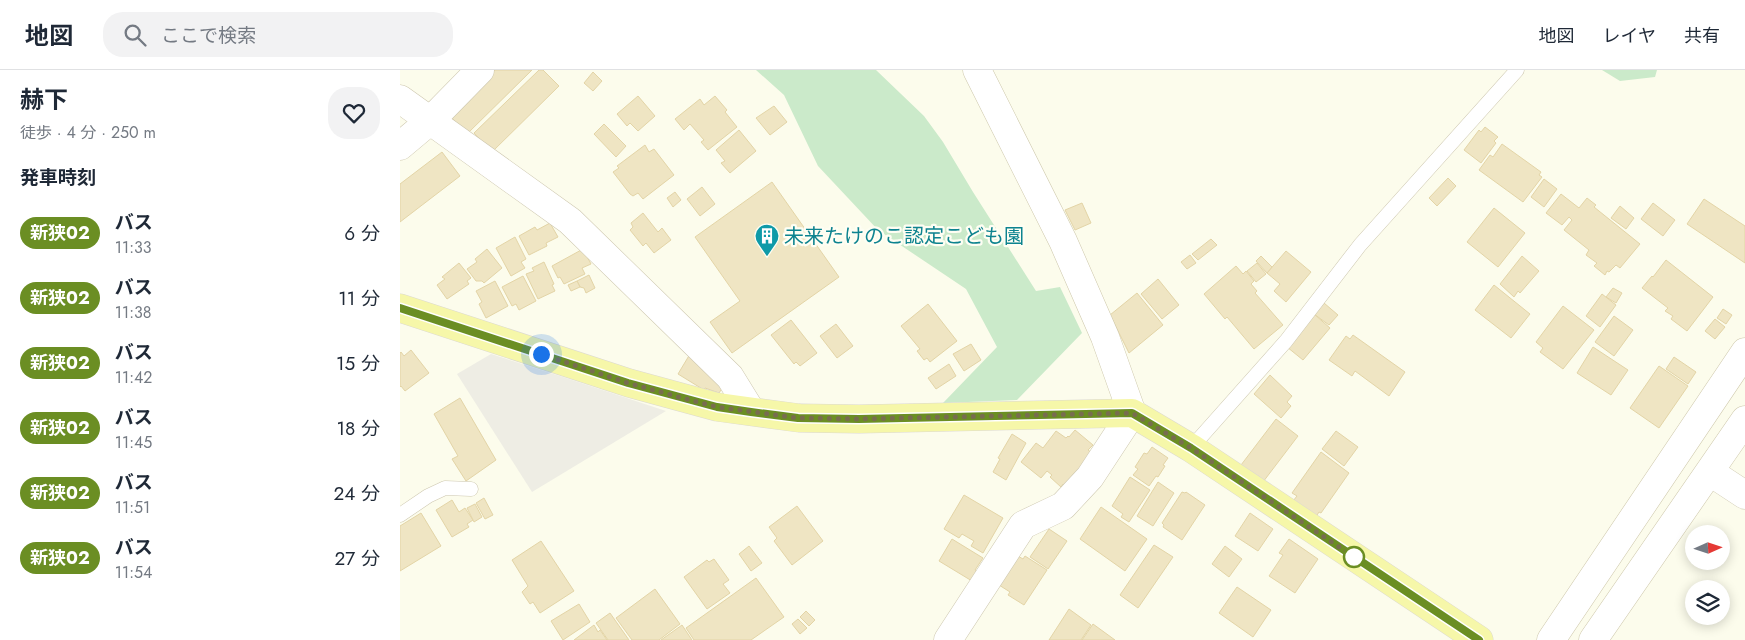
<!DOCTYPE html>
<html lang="ja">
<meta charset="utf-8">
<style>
body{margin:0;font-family:Jost,"Noto Sans JP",sans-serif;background:#f2f2f3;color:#1f2937;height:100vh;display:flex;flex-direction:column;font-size:19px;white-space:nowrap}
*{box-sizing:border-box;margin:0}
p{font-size:16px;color:#747a83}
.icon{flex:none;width:28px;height:28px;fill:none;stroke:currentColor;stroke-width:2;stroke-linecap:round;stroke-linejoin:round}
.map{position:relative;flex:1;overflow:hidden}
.drawer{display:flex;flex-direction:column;background:#fff;width:400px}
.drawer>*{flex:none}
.badge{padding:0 10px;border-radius:16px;font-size:18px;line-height:32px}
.needle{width:32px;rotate:87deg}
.controls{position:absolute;left:1285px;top:455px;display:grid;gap:10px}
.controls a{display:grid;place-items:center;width:45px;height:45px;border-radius:50%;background:#fff;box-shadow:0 2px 12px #0003;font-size:25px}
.you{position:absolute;width:25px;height:25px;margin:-12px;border:4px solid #fff;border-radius:50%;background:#1a73e8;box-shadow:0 0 0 8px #1a73e833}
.map>.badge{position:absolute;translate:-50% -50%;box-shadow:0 0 0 2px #fff}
h2{padding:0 20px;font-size:19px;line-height:45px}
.round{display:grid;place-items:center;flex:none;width:52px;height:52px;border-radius:20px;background:#f2f2f3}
.headline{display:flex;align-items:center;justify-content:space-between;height:85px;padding:0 20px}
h1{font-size:24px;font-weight:700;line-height:38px}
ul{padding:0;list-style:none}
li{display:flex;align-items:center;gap:15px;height:65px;padding:0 20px}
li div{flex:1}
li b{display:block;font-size:19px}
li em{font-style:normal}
li .badge{min-width:55px;font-weight:700;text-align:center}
header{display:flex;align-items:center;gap:30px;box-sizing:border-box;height:70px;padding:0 25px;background:#fff;border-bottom:1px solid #e0e1e3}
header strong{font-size:24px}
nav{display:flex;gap:28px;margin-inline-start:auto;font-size:18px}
.search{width:350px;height:45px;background:#f2f2f3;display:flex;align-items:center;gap:12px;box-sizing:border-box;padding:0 18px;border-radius:20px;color:#747a83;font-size:19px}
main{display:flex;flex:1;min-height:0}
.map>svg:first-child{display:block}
</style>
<header>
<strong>地図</strong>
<div class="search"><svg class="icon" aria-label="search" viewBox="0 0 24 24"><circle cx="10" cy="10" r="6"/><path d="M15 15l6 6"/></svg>ここで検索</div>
<nav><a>地図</a><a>レイヤ</a><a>共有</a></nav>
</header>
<main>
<section class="drawer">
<div class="headline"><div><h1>赫下</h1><p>徒歩 · 4 分 · 250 m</p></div><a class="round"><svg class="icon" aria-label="heart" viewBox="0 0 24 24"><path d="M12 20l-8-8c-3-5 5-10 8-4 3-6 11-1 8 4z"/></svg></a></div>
<h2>発車時刻</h2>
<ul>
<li><span class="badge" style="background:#6b8e23;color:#fff">新狭02</span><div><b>バス</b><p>11:33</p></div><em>6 分</em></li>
<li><span class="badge" style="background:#6b8e23;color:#fff">新狭02</span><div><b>バス</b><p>11:38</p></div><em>11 分</em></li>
<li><span class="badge" style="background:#6b8e23;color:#fff">新狭02</span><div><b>バス</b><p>11:42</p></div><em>15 分</em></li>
<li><span class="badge" style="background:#6b8e23;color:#fff">新狭02</span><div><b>バス</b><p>11:45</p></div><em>18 分</em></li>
<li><span class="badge" style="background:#6b8e23;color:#fff">新狭02</span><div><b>バス</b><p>11:51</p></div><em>24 分</em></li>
<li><span class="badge" style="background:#6b8e23;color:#fff">新狭02</span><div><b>バス</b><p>11:54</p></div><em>27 分</em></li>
</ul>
</section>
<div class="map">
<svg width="1345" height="570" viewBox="0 0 1345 570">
<rect width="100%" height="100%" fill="#fcfcec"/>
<path fill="#eeede4" d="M91,284L163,307L266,341L132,422L57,304Z"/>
<g fill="#cbeaca">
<path d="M356,0H476L524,46L543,72L573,122L636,221L660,217L682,263L617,330L543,333L597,277L566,219L478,160L418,96L384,25Z"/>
<path d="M1202,0H1257L1255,7L1220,11Z"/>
</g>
<g fill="#efe5c3" stroke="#e3d4a6">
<path d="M95,0H132L67,64L49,45Z"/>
<path d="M139,0H143L159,16L92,82L74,63Z"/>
<path d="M193,2L202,11L193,21L184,13Z"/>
<path d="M238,26L255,46L238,61L230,53L227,56L217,44Z"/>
<path d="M315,26L327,40L325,42L337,57L308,80L301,72L304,70L290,54L284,60L275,49L300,29L304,35Z"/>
<path d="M374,36L387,52L370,65L356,48Z"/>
<path d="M204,54L226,76L216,87L194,64Z"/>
<path d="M1085,57L1098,67L1094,71L1096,73L1081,93L1064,80L1079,60L1081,62Z"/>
<path d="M339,60L356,81L330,103L321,93L325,91L316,80Z"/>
<path d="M1102,74L1141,102L1139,105L1142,107L1123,132L1079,100L1090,85L1093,87Z"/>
<path d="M245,75L249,82L254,79L274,105L243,129L238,123L233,126L230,124L213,102L219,98L217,96Z"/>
<path d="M42,82L60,106L0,152V114Z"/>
<path d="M1048,108L1056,116L1037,136L1029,128Z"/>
<path d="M1144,109L1157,119L1144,137L1131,127Z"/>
<path d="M372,112L439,207L332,283L310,252L340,231L295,167Z"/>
<path d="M302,117L315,134L300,146L287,129Z"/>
<path d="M275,122L281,130L273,137L267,128Z"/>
<path d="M1161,124L1179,138L1187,128L1196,135L1194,137L1240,174L1220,198L1216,195L1209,202L1207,201L1205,205L1194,196L1197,193L1186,185L1189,180L1164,160L1172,150L1169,147L1162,155L1146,143Z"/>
<path d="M1304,129L1345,156V193L1287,154Z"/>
<path d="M682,133L691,153L675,160L665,140Z"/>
<path d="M1253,133L1275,150L1263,166L1241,149Z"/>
<path d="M1220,136L1234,148L1226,159L1211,148Z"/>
<path d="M1094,138L1125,163L1098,197L1067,172Z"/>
<path d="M243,143L258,162L262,158L271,170L254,183L246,173L243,176L230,160L233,157L231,153Z"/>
<path d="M150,153L158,167L146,173L147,176L129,185L119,166L135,157L137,160Z"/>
<path d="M115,167L126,189L121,192L125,198L111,206L96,178Z"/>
<path d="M811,169L817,175L798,190L792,184Z"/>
<path d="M87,179L102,198L84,213L82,211H76L67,199L77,192L75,189Z"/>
<path d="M183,179L191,194L182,198L185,204L164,214L160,207L158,208L152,196Z"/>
<path d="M886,181L911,202L886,232L874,221L880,214L867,203Z"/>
<path d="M790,185L796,193L787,199L781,192Z"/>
<path d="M861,186L872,197L867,203L856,191Z"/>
<path d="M1122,186L1139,201L1120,223L1118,221L1114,227L1100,214Z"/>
<path d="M1266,190L1313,227L1287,261L1271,249L1273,246L1265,241L1268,238L1242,218L1252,206L1253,207Z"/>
<path d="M144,192L154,214L152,215L155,221L138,229L126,204L134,201L132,198Z"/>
<path d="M59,193L71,208L67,211L69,214L47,229L37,215L45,209L42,207Z"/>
<path d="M857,193L866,204L856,212L847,201Z"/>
<path d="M836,196L843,204L846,201L854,211L851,214L857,221L855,223L883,255L854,279L827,247L825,249L804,224Z"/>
<path d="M189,205L195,218L186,223L184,218L180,217L177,211Z"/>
<path d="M123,206L136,231L119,240L116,234L112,236L102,217Z"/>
<path d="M758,209L779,235L762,249L741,224Z"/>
<path d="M95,211L108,236L86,248L79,234L82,232L76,221Z"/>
<path d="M177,211L180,217L171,221L168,215Z"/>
<path d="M1094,215L1130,244L1111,268L1075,240Z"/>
<path d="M1213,218L1222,223L1216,233L1206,227Z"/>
<path d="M737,223L763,255L729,283L710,245Z"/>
<path d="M1202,224L1216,235L1200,257L1186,246Z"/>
<path d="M924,233L938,245L929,255L914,244Z"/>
<path d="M528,234L557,271L530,292L527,288L524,290L517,281L520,279L501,256Z"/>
<path d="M1163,236L1194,260L1163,299L1140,282L1143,278L1136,272Z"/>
<path d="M1323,239L1332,245L1326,254L1317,248Z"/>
<path d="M914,244L930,258L903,290L887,277Z"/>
<path d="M1214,246L1233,260L1214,286L1195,272Z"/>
<path d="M1315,249L1325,257L1315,269L1305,261Z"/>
<path d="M391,250L417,283L400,296L396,292L394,294L371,265Z"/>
<path d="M436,254L453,276L437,288L420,266Z"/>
<path d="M953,265L1005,302L989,326L955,301L952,306L929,290L946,266L950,269Z"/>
<path d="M571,274L581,290L564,301L553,284Z"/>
<path d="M1193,277L1228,300L1211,325L1177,303Z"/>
<path d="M11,280L29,303L5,321L1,316L0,317V283L1,282L4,286Z"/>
<path d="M290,284L323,317L319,323L305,318L304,320L278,304Z"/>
<path d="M1274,287L1296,302L1288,314L1266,299Z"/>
<path d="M549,294L556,306L536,319L528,308Z"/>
<path d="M1259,296L1288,316L1259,358L1230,338Z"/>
<path d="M870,305L892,326L887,332L891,336L881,348L854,324Z"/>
<path d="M60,328L96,390L66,411L52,389L58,386L34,344Z"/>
<path d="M876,349L898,366L863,412L841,395Z"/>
<path d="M675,360L693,375L688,380L692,383L665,416L663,414L661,417L650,407L652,405L647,401L641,408L621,392L636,373L643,378L656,361L666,368L668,366L669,367Z"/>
<path d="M936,361L958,377L944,396L922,379Z"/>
<path d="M612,364L626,373L606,410L593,402L600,389L598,388Z"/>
<path d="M752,377L768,388L763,395L765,396L758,407L756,406L749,416L733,405L738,399L735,397L744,383L747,384Z"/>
<path d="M921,382L949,403L921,443L919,442L915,448L893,431L897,426L892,423Z"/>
<path d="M730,407L750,420L729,452L721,447L723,444L712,436Z"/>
<path d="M758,412L774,423L753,456L737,446Z"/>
<path d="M782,422L785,423L786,422L805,435L782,470L763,457L764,455L762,453Z"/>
<path d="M564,425L603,448L583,483L571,476L574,471L562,464L559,468L544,459Z"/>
<path d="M84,428L93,445L85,449L76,433Z"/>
<path d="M52,430L59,442L65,438L73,450L67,454L69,457L52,467L36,440Z"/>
<path d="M75,434L82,447L74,452L67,438Z"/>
<path d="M397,436L423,471L392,495L374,471L377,468L369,457Z"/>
<path d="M701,437L747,469L725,501L680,469Z"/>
<path d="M21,443L41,476L0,501V456Z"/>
<path d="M850,443L873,459L858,481L835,466Z"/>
<path d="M649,459L667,471L648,499L630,487Z"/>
<path d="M552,469L583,488L575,500L578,501L572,511L539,491Z"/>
<path d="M889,469L918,489L895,523L869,506L883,485L879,483Z"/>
<path d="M141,471L174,521L140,543L133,532L130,534L122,522L128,516L112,490Z"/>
<path d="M754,475L773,487L738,538L720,525Z"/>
<path d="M349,476L362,493L351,501L339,484Z"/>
<path d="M825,476L842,489L829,507L812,494Z"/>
<path d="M618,486L623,489L625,486L647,500L624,535L608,525L610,522L599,515Z"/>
<path d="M314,489L329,510L323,514L330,523L307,539L284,507L307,490L309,492Z"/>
<path d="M356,508L384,547L351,570H294L286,558Z"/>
<path d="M837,517L871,540L853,567L819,543Z"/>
<path d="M255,519L280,554L259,570H232L216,548Z"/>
<path d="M179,534L190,552L163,570L151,551Z"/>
<path d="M669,539L691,555L681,570H649Z"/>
<path d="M406,541L415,550L409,556L400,547Z"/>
<path d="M210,543L229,570H208L196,553Z"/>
<path d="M398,549L407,558L400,564L392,554Z"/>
<path d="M693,554L715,570H682Z"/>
<path d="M194,555L198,562L200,560L207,570H174Z"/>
<path d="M282,555L292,570H261Z"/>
</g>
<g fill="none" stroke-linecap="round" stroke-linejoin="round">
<defs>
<g id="lane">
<path d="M791,378L886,271L960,175L1117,0"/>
<path d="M0,445L28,426L45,418L71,419"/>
</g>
<g id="street">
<path d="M0,29L170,151L330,307L351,341"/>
<path d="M0,76L31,50L80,0"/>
<path d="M1310,402L1345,425"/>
<path d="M548,570L623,455L663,436L690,407L732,343"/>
</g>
<g id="secondary">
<path d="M577,0L663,171L705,267L732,343"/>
<path d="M1151,570L1345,282"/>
<path d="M1193,570L1345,350"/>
</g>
<path id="primary" d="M0,238L229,313L317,337L399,348L459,349L732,343L791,378L1079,570"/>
</defs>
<use href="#lane" stroke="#cdc7af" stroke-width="15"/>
<use href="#street" stroke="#cdc7af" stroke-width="29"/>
<use href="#secondary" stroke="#cdc7aa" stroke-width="29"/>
<use href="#primary" stroke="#dcd9d1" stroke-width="29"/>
<use href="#lane" stroke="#fff" stroke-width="14"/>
<use href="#street" stroke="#fff" stroke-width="28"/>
<use href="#secondary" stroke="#fff" stroke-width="28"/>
<use href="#primary" stroke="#f6f7a9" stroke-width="28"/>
</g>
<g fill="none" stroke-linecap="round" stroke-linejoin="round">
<defs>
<path id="line" d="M0,238L228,313L317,337L351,342L398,348L459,349L732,343L791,378L1079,570"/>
</defs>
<use href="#line" stroke="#fff" stroke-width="11"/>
<use href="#line" stroke="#6b8e23" stroke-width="8"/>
<path stroke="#786d4f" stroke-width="5" stroke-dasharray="0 9" d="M141,284L228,313L286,329L317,337L398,348L459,349L732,343L791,378L954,487"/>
</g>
<defs>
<symbol id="building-pin" viewBox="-11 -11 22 30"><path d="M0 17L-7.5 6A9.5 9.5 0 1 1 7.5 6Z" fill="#0f9aa8" stroke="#fefef3"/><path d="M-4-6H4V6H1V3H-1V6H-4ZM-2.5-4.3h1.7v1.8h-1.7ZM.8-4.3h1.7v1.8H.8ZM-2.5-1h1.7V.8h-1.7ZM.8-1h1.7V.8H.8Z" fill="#fff"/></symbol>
</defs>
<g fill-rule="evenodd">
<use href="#building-pin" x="353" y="152" width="28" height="38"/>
</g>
<circle fill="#fff" stroke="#6b8e23" stroke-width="2.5" cx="954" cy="487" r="10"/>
<g text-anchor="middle" stroke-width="4.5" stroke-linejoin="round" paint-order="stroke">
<g font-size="20" fill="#0d838f" stroke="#fefef3" text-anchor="start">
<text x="384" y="173">未来たけのこ認定こども園</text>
</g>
</g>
</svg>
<div class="controls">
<a><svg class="needle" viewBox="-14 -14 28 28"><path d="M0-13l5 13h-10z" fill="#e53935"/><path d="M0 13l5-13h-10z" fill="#747a83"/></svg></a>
<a><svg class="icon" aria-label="layers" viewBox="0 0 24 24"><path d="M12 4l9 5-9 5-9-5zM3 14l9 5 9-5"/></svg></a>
</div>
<div class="you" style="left:141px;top:284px"></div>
</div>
</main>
